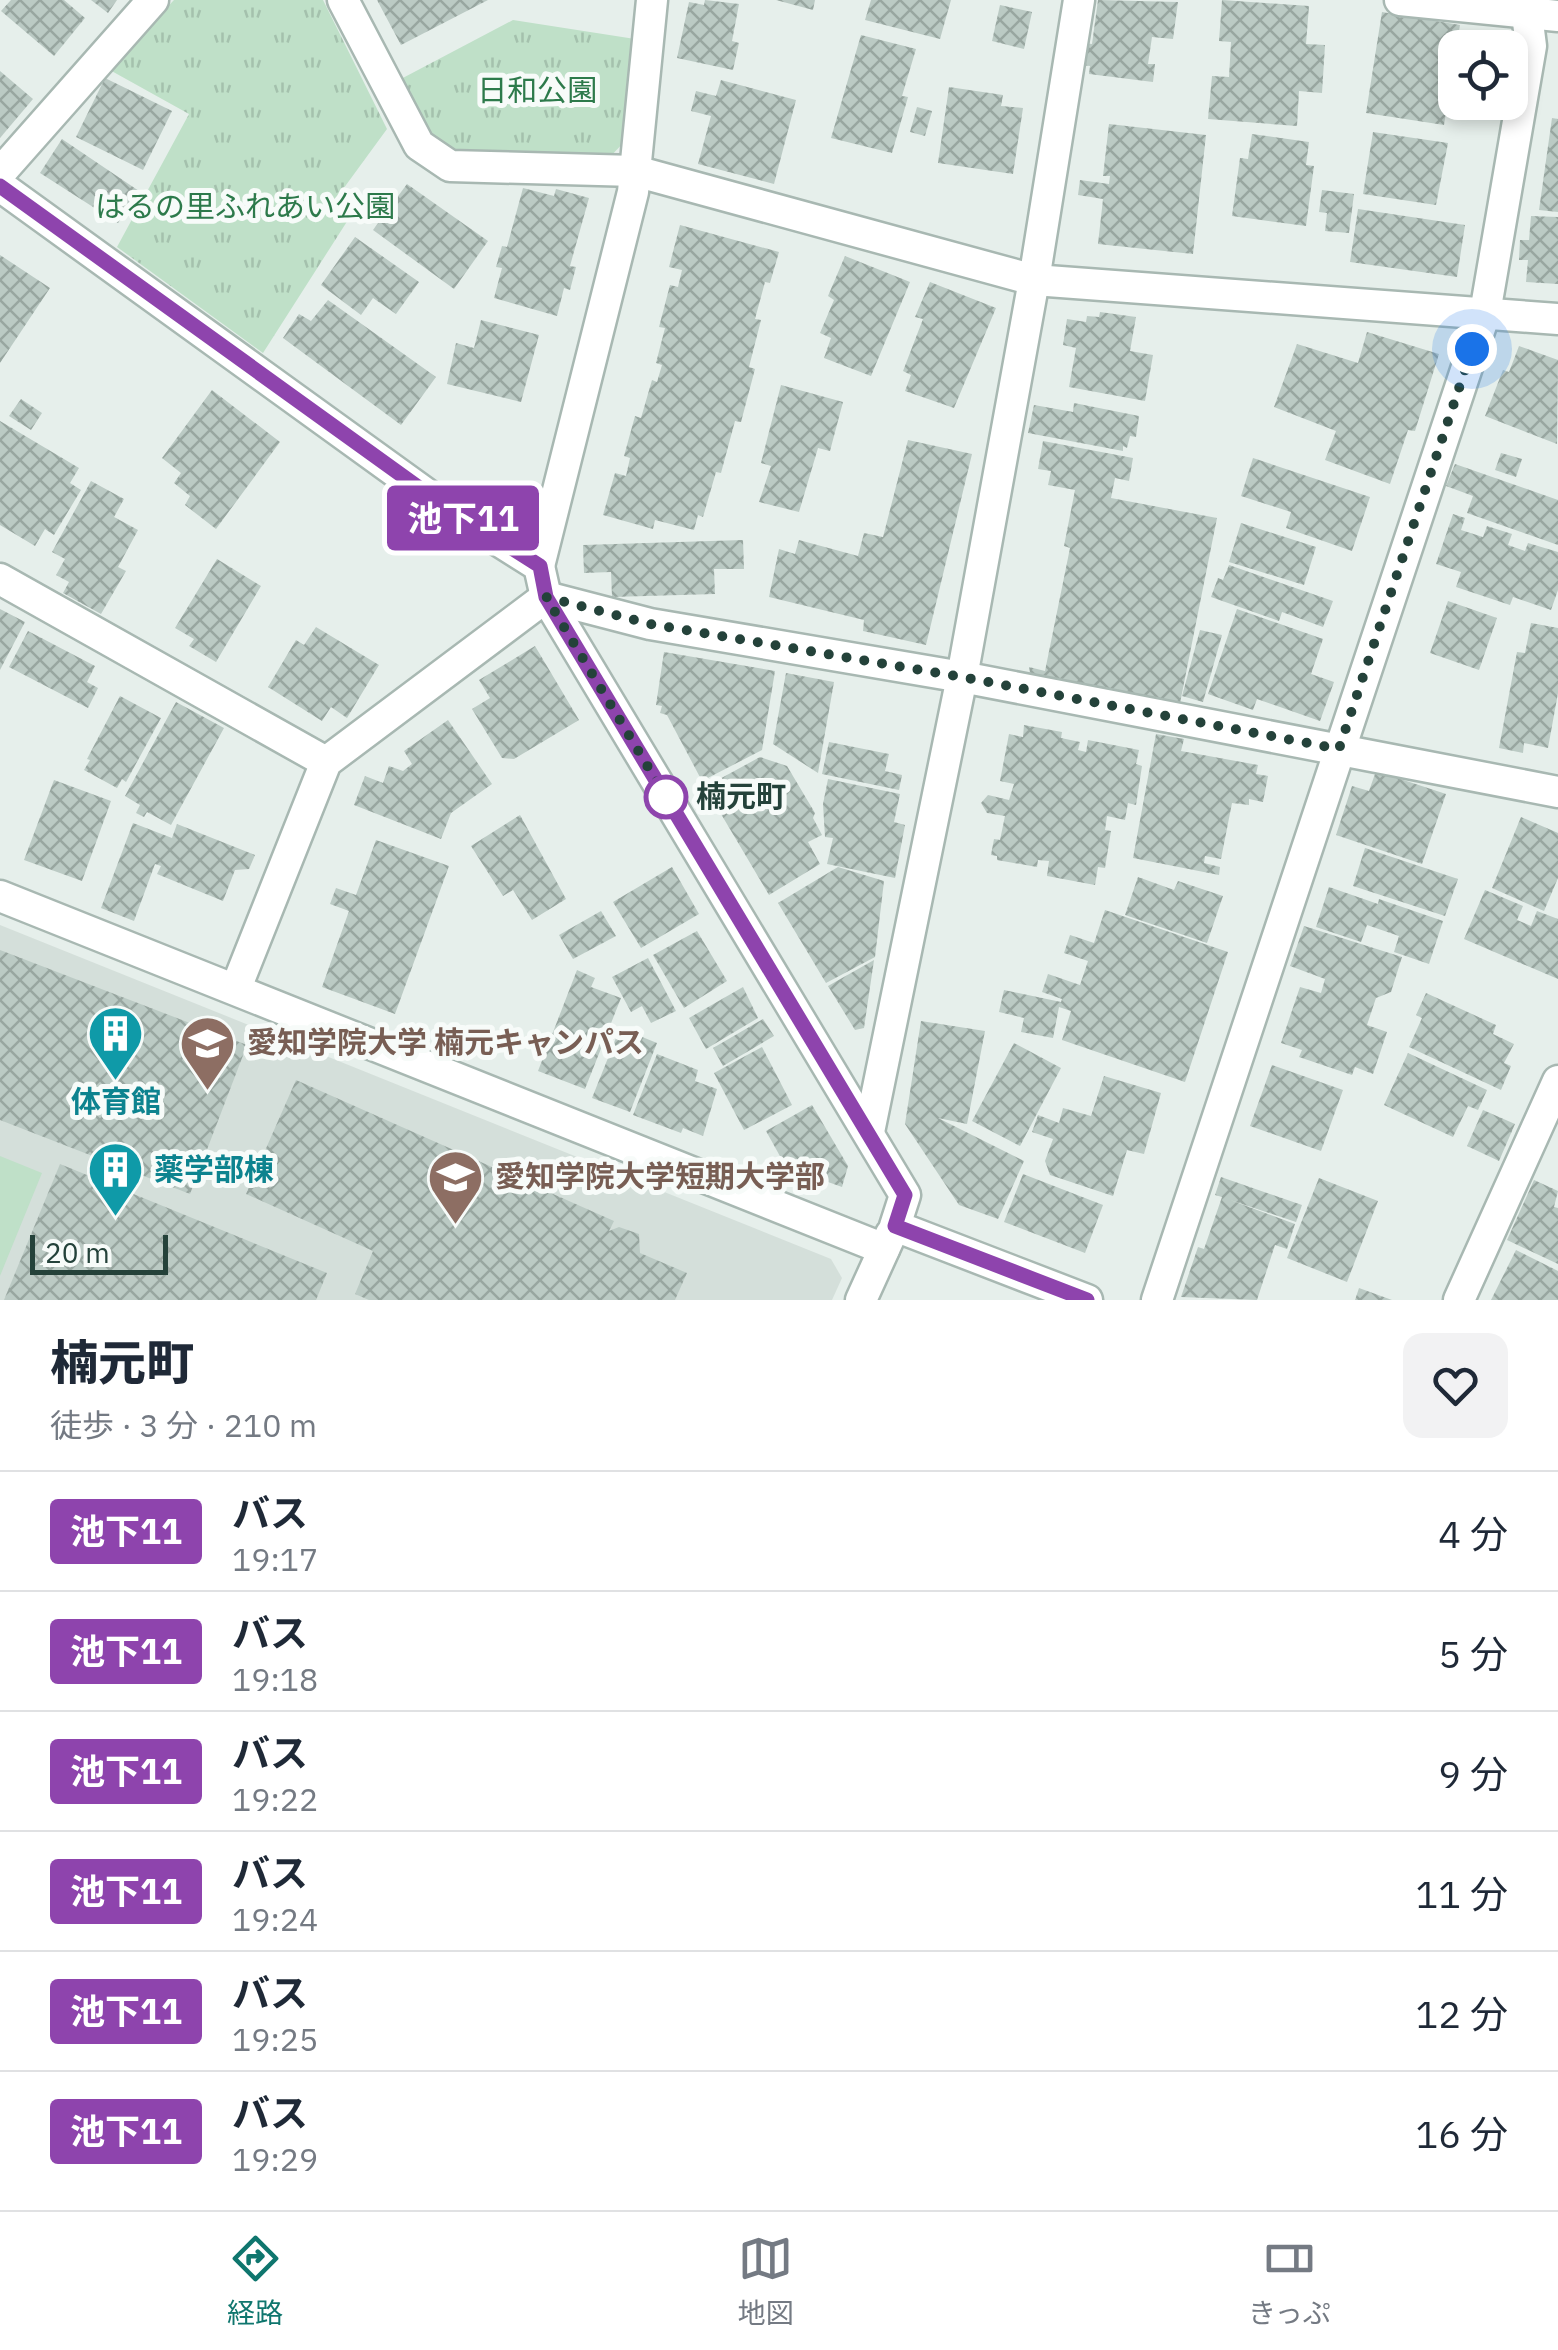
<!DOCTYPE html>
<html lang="ja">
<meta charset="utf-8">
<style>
body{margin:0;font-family:"IBM Plex Sans","Noto Sans JP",sans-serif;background:#f2f2f3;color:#1f2937;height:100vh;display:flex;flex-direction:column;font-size:38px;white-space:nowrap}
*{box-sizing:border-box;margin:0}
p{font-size:32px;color:#747a83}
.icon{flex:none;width:55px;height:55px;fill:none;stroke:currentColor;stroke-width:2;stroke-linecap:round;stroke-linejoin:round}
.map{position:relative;height:1300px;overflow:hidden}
.drawer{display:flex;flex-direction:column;background:#fff;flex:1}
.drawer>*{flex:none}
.badge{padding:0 20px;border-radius:8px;font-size:35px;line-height:65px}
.controls{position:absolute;left:1438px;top:30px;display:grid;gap:20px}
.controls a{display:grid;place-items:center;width:90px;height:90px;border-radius:20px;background:#fff;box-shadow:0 5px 15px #0003;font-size:50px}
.scale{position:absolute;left:30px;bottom:25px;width:138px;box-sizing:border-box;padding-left:10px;border:5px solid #24423a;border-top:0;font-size:28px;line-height:35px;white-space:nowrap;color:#24423a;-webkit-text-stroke:8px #f7fbf9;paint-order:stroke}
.you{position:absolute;width:50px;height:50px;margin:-25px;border:8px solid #fff;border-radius:50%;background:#1a73e8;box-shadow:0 0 0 15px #1a73e833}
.map>.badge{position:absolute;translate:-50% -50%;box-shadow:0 0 0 5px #fff}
.round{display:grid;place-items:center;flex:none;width:105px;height:105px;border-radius:20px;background:#f2f2f3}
.overview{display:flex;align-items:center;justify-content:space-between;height:170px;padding:0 50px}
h1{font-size:48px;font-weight:800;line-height:75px}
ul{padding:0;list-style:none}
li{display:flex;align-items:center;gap:30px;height:120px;padding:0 50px;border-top:2px solid #e0e1e3}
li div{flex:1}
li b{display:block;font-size:38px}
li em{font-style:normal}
li .badge{min-width:110px;font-weight:700;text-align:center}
.tab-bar{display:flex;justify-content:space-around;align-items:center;height:140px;border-top:2px solid #e0e1e3;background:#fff;font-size:28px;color:#747a83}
.tab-bar a{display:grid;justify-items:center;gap:5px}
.tab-bar .active{color:#0f766e}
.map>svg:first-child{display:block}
</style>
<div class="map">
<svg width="1558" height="1300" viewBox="0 0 1558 1300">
<defs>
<pattern id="park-tufts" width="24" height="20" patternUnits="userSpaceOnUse" patternTransform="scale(2.5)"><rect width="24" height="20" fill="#bfe0c8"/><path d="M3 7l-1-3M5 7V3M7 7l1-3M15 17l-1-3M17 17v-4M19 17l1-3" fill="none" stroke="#a4c1ad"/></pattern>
<pattern id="building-cross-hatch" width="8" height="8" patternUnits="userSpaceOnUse" patternTransform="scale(2.5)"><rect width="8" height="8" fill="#bbcac4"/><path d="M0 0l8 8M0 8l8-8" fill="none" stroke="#98a6a0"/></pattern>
</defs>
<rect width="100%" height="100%" fill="#e6efeb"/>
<path fill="#d4dfda" d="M0,925L831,1259L842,1278L832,1300H0Z"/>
<path fill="#bfe0c8" d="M0,1156L42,1173L0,1276Z"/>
<g fill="url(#park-tufts)">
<path d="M174,0H323L387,129L338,196L355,209L263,353L117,247L189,114L108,69Z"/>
<path d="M513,20L635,39L626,140L608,159L453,157L425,139L399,80Z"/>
</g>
<g fill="url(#building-cross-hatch)">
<path d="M11,0H64L85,18L54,56L1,11Z"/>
<path d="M91,0H117L108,13Z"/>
<path d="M377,0H488L401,45Z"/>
<path d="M705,0L739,4L732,41L739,43L733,70L677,58L689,2L704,5Z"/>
<path d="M776,0H815L813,10Z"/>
<path d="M871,0H951L940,39L865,20Z"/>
<path d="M1098,0L1178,2L1173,39L1152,37L1148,64H1155L1153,82L1089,74L1090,66L1080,65L1083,43L1092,44Z"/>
<path d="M1222,0L1309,6L1306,44L1325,45L1322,93L1299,91L1297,126L1208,119L1212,76L1229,77L1231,42L1219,41Z"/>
<path d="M1000,5L1032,12L1024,49L992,41Z"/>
<path d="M1382,12L1460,25L1444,125L1366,113Z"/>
<path d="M861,35L916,49L902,96L908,97L892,153L831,138Z"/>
<path d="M0,71L33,99L0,138Z"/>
<path d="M105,78L172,111L143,170L76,137Z"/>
<path d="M721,80L796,100L774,184L698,164L711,116L691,111L696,91L716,96Z"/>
<path d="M949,87L1003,95L1001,106L1023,108L1013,174L938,163Z"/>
<path d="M917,107L932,111L925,136L910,132Z"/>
<path d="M1552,118L1558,119V212L1539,210Z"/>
<path d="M1109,124L1206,135L1193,254L1098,244L1103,199L1078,195L1080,180L1109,184L1110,176H1103Z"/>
<path d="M1373,132L1448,143L1436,205L1363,194Z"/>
<path d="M1252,134L1309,142L1306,165L1314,166L1306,226L1232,216L1240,158L1248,159Z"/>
<path d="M62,139L139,191L118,223L40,173Z"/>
<path d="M407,184L488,241L454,289L373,230Z"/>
<path d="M523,188L554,196L556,189L589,198L570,266L576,267L570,290L564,288L557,316L494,298L502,268L496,267L502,246L507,247Z"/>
<path d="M1322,190L1354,194L1349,233L1325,231L1327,213L1319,212Z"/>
<path d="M1358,209L1465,225L1457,277L1350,262Z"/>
<path d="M1531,216L1558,217V284L1526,282L1528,260H1519L1520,240H1529Z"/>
<path d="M680,225L779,252L770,283L765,282L755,319L761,320L749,367L755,369L741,422L735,421L721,473L716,472L703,517L698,515L694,530L655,520L653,529L603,515L615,473L626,476L630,458L624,456L635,416L641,418L652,380L657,382L662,365L656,363L665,328L659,327L670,285L678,287L682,270L669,267Z"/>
<path d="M355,237L419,282L396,314L373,298L361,315L321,285Z"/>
<path d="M0,255L50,288L0,363Z"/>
<path d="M845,256L910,282L871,376L824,358L831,338L820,333L834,300L828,296Z"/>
<path d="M930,282L996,308L954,408L905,391L911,375L903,371L923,319L915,317Z"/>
<path d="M328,300L436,377L401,425L283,338L299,314L311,321Z"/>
<path d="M1100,312L1136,317L1130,351L1153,355L1145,401L1069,387L1076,348L1063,345L1067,319L1086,322L1087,316L1099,317Z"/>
<path d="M481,320L539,335L521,402L447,384L456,343L474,348Z"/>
<path d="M1367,332L1439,354L1415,431L1408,430L1390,484L1325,460L1336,431L1274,407L1297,344L1358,363Z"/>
<path d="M1519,346L1558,360L1557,444L1485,416L1503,370L1509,372Z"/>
<path d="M781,385L843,402L830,451L818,448L799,512L759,502L771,466L761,463Z"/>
<path d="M212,390L280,442L216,529L185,505L190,496L174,483L181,473L162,458Z"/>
<path d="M21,399L42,413L31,430L9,416Z"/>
<path d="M1074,403L1139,416L1136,437L1130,436L1127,448L1123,446V451L1028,433L1034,405L1073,412Z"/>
<path d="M0,421L79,468L70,483L81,490L54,535L45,529L35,546L0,525Z"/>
<path d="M908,440L972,454L926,645L863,631L864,620L769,597L779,549L795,554L799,540L858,556L864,533L883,537Z"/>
<path d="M1043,441L1133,458L1129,481L1115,478L1111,498L1217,518L1178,713L1032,683L1029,667L1045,671L1070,548L1064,546L1075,490L1048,485L1051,471L1038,469Z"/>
<path d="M1501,453L1522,459L1516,477L1495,470Z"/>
<path d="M1253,458L1370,497L1352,551L1286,528L1291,512L1241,496Z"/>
<path d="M1455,464L1558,500V545L1467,513L1473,496L1446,486Z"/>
<path d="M91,481L124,499L114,517L138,530L118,567L126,571L101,614L63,593L69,582L56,575L65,559L52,552Z"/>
<path d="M1453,514L1465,518L1461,530L1483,537L1487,526L1512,534L1508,545L1525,551L1528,543L1558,552V590L1551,610L1513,597L1510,605L1456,587L1461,572L1436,564Z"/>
<path d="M1241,523L1316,547L1304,585L1229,562Z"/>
<path d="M743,540L744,569H714L715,594L612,597L611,572L584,573L583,545Z"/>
<path d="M217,559L261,586L216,662L189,646L194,639L175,628Z"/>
<path d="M1229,565L1333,601L1323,627L1282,612L1279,621L1211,597L1218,578L1223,580Z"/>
<path d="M1448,601L1497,618L1479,670L1430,653Z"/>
<path d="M0,609L25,622L0,670Z"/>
<path d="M1237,609L1323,639L1311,674L1334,682L1320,721L1257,699L1253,710L1208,694Z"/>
<path d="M1531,623L1558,628V693L1548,748L1524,743L1523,753L1499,748L1517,652L1525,653Z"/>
<path d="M316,627L379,665L347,718L331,707L322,721L268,687L296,640L304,645Z"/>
<path d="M1200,630L1222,635L1203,702L1182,696Z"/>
<path d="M28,631L95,666L87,682L98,688L88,708L9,667Z"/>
<path d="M535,646L579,720L514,759L502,758L472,709L490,698L479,680Z"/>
<path d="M664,652L775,671L762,750L702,781L667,715L660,713L662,706L656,705Z"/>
<path d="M786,673L834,682L818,773L773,744Z"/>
<path d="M120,696L161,718L126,782L122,779L117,788L84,770L90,760L87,759Z"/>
<path d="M176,702L224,728L171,825L147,812L144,817L136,813L140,805L125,796Z"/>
<path d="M448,720L492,784L451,813L441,839L354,805L365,776L383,783L389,766L403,771L412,764L404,751Z"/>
<path d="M1024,725L1062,732L1061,738L1080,742L1078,750L1086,752L1088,740L1139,750L1136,764L1142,766L1136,805L1128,803L1125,820L1107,816L1105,830L1111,831L1105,868L1098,867L1095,885L1047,876L1049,861L1038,860L1037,867L997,860V856L991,855L994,839L1000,840L1005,816L987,813L981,803L988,795L1009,800L1014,784L1000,781L1009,734L1023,737Z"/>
<path d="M1156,734L1184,739L1181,751L1258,765L1256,774L1268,776L1263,802L1249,799V805L1232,803L1221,859L1205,856L1204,863L1220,867L1219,875L1133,858Z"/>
<path d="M829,742L889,754L885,771L902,775L899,790L822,774Z"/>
<path d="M760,757L787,766L815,813L813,818L822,835L808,842L820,864L769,895L705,787Z"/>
<path d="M1376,771L1446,794L1422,864L1336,835L1352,786L1369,791Z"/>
<path d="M828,779L900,794L894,822L905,825L895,878L827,864L833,838L825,837L823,804Z"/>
<path d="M54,780L111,801L82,881L24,860Z"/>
<path d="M520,815L566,899L532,920L513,890L503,896L471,846Z"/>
<path d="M1521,817L1558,833V878L1544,911L1492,888Z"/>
<path d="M133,823L172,838L177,824L255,855L249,869L235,870L223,901L157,874L161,866L155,864L134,921L101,908Z"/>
<path d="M376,840L449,866L395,1014L322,987L349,911L330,904L336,888L356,895Z"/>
<path d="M1365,848L1458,879L1445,916L1353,886Z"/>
<path d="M672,867L699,914L641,948L613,902Z"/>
<path d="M838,867L884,881L875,957L826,983L778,903Z"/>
<path d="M1138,877L1174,890L1178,881L1223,896L1207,943L1125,915Z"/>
<path d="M1329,887L1378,904L1379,899L1443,921L1429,964L1394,952L1399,936L1367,925L1361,942L1316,927Z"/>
<path d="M1485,890L1523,906L1517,920L1531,926L1537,911L1558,919V979L1464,939Z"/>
<path d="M1105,910L1228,952L1185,1082L1062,1040L1071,1011L1059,1007L1053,1038L1021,1032L1024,1018L999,1012L1004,990L1061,1002L1062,999L1042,992L1048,974L1080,985L1088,961L1064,953L1070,935L1094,943Z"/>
<path d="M601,911L616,936L573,959L559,935Z"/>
<path d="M1304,926L1402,957L1391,992L1376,998L1367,1025L1387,1032L1373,1074L1355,1067L1352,1075L1299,1057L1302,1050L1281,1043L1300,987L1321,993L1325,979L1290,966Z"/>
<path d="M697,931L727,981L684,1008L653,955Z"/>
<path d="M0,950L247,1045L190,1194L0,1120Z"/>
<path d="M648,958L676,1011L651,1023L642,1006L631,1012L612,977Z"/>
<path d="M874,960L864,1028L855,1030L828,986Z"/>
<path d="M577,970L595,978L591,987L621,998L585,1089L538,1071Z"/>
<path d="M743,987L758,1018L706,1049L689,1018Z"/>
<path d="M1426,993L1496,1025L1493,1034L1514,1044L1504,1063L1511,1066L1501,1090L1409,1047L1422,1018L1416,1015Z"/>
<path d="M763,1019L774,1036L723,1066L713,1048Z"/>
<path d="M921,1021L985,1031L967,1124L938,1118L1024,1161L998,1219L959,1205L905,1124Z"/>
<path d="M620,1028L657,1043L630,1112L592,1098Z"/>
<path d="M1014,1043L1061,1068L1020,1146L972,1121Z"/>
<path d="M762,1047L792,1105L744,1130L714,1073Z"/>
<path d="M1408,1053L1487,1090L1478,1110L1468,1106L1453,1137L1384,1105Z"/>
<path d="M657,1054L698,1070L695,1081L717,1089L703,1136L683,1128L681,1133L633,1115Z"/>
<path d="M1272,1065L1343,1090L1321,1151L1250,1126Z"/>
<path d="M1104,1076L1161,1093L1144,1154L1127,1150L1113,1196L1050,1175L1045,1161L1053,1139L1032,1132L1038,1115L1059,1123L1063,1108L1091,1116Z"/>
<path d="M296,1080L614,1221L609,1231L619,1227L639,1234L640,1253L687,1273L675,1300H369L355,1294L373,1251L246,1194Z"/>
<path d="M812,1105L848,1166L842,1187L786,1167L766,1131Z"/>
<path d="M1483,1110L1515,1124L1499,1161L1467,1146Z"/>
<path d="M60,1164L327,1273L316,1300H4Z"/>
<path d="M1023,1174L1103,1205L1085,1253L1004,1222Z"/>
<path d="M1221,1177L1302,1205L1296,1222L1230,1200L1295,1224L1287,1249L1275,1245L1257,1300L1181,1297L1198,1247L1204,1249L1222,1197L1215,1195Z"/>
<path d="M1319,1178L1378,1201L1347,1282L1287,1258Z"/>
<path d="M1534,1180L1558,1191L1554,1207L1558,1208V1264L1507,1240Z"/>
<path d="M1516,1250L1558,1271V1300H1491Z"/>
<path d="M1359,1288L1392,1300H1355Z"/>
</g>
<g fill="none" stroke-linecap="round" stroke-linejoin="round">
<defs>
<g id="minor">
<path d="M343,0L419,145L450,166L635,171L1034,280L1558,319"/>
<path d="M1400,0L1558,16"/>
<path d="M0,173L153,0"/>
<path d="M539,566L633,192L652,0"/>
<path d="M0,579L326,762"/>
<path d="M0,896L884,1249"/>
<path d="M236,988L326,762L546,597L650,624L962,677L1558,792"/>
<path d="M869,1132L962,677L1034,280L1079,0"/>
<path d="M861,1300L891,1234"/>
<path d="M1157,1300L1485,313L1531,46L1527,14L1522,0"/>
<path d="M1459,1300L1558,1081"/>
</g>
<path id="tertiary" d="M0,186L436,501L539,566L546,597L905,1195L895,1226L1087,1300"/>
</defs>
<use href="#minor" stroke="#a8b8b2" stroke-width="35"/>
<use href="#tertiary" stroke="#a8b8b2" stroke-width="35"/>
<use href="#minor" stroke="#fff" stroke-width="30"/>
<use href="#tertiary" stroke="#fff" stroke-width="30"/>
</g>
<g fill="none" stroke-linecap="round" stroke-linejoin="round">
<defs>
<path id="line" d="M0,186L436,500L540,566L546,597L905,1195L895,1226L1087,1300"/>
</defs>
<use href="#line" stroke="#fff" stroke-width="22"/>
<use href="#line" stroke="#8e44ad" stroke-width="15"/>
<path stroke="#24423a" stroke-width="10" stroke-dasharray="0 18" d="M666,797L546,597L650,624L962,677L1339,749L1472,349"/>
</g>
<defs>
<symbol id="building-pin" viewBox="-11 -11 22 30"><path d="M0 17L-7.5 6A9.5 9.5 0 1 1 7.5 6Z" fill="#0f9aa8" stroke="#f7fbf9"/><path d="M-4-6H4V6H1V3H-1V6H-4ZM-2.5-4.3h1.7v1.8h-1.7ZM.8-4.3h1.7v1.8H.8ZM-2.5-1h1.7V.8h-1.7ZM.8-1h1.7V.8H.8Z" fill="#fff"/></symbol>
<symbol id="university-pin" viewBox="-11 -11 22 30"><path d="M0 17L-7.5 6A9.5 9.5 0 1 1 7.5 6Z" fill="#8d6e63" stroke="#f7fbf9"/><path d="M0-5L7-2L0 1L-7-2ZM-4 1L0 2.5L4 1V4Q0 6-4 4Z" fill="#fff"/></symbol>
</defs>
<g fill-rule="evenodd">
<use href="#building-pin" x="84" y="1002" width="63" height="86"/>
<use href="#university-pin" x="176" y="1012" width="63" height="86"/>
<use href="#building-pin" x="84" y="1138" width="63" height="86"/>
<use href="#university-pin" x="424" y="1146" width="63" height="86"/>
</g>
<circle fill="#fff" stroke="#8e44ad" stroke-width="5" cx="666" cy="797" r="20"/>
<g text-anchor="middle" stroke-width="10" stroke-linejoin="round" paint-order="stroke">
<g font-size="30" fill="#2d7a4b" stroke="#f7fbf9">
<text x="537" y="101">日和公園</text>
<text x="245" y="217">はるの里ふれあい公園</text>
</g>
<g font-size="30" font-weight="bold" fill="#24423a" stroke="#f7fbf9" text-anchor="start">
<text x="696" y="807">楠元町</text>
</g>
<g font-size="30" font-weight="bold" fill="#785e54" stroke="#f7fbf9" text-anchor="start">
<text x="247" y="1053">愛知学院大学 楠元キャンパス</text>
<text x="495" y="1187">愛知学院大学短期大学部</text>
</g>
<g font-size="30" font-weight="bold" fill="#0d838f" stroke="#f7fbf9">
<text x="116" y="1112">体育館</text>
<text x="154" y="1180" text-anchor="start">薬学部棟</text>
</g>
</g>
</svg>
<div class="controls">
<a><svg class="icon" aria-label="locate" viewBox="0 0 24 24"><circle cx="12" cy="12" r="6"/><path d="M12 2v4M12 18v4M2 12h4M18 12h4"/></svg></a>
</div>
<div class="scale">20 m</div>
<div class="you" style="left:1472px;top:349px"></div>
<b class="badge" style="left:463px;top:518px;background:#8e44ad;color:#fff">池下11</b>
</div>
<section class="drawer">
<div class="overview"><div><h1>楠元町</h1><p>徒歩 · 3 分 · 210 m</p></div><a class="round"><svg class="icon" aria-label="heart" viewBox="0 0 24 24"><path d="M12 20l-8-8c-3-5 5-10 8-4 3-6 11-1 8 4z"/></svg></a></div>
<ul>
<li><span class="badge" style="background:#8e44ad;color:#fff">池下11</span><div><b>バス</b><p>19:17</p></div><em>4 分</em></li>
<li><span class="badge" style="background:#8e44ad;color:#fff">池下11</span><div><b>バス</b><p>19:18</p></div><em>5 分</em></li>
<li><span class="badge" style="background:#8e44ad;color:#fff">池下11</span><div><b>バス</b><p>19:22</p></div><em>9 分</em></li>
<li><span class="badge" style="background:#8e44ad;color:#fff">池下11</span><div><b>バス</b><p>19:24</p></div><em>11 分</em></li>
<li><span class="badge" style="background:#8e44ad;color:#fff">池下11</span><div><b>バス</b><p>19:25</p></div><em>12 分</em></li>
<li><span class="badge" style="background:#8e44ad;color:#fff">池下11</span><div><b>バス</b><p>19:29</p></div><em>16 分</em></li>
</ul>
</section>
<nav class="tab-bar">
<a class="active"><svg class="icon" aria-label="directions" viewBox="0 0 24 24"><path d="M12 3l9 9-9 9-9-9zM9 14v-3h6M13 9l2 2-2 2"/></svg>経路</a>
<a><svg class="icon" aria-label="map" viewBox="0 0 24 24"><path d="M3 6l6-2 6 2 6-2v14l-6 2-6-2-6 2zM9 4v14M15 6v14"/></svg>地図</a>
<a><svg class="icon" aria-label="tickets" viewBox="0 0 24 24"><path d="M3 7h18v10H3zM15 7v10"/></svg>きっぷ</a>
</nav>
